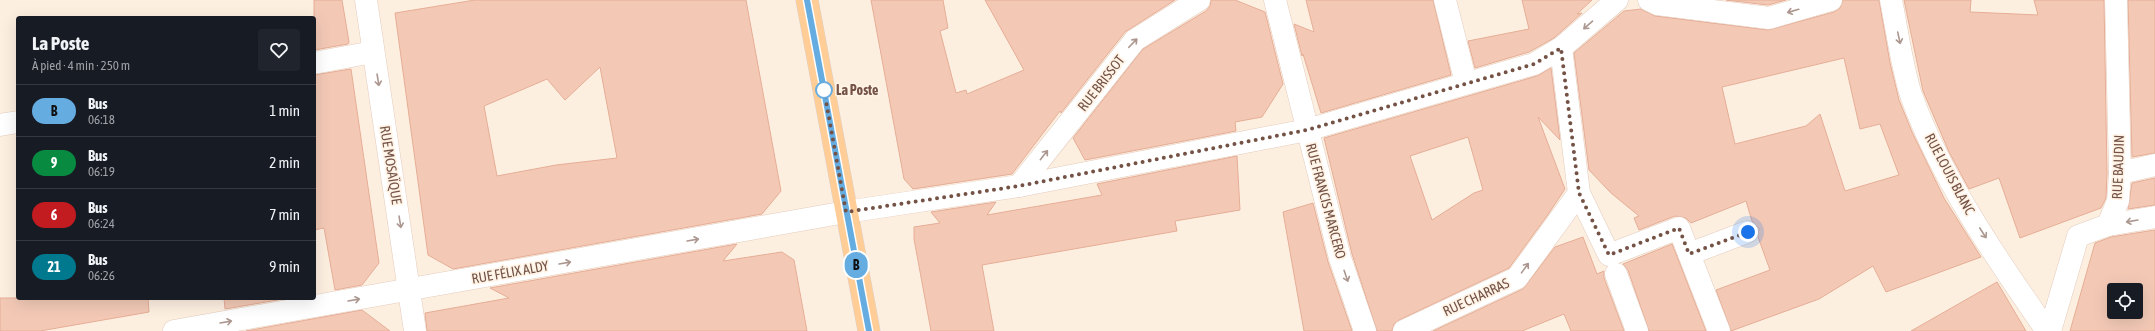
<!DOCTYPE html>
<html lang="fr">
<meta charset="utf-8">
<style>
body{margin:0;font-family:"Asap Condensed",sans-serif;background:#20242c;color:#f1f3f6;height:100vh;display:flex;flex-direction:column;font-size:15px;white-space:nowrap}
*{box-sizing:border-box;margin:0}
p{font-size:13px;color:#9ea1a6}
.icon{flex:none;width:22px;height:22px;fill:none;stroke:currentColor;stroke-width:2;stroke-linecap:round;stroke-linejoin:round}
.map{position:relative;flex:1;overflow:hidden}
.drawer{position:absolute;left:16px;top:16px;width:300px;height:284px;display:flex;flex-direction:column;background:#171b24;border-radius:4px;box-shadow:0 4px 16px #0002}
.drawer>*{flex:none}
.badge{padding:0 8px;border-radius:13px;font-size:14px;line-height:26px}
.fabs{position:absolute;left:2107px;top:283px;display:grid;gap:8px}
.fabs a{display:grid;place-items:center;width:36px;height:36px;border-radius:4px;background:#171b24;box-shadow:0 4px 16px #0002;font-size:20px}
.you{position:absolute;width:20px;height:20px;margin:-10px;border:3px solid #fff;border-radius:50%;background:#1a73e8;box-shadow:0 0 0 6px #1a73e833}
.map>.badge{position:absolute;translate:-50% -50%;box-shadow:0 0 0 2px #fff}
.round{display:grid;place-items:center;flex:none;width:42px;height:42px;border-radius:4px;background:#20242c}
.summary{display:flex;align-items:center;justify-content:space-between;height:68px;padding:0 16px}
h1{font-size:19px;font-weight:700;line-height:30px}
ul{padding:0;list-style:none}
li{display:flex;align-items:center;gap:12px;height:52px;padding:0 16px;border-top:1px solid #363941}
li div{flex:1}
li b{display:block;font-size:15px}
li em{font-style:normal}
li .badge{min-width:44px;font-weight:700;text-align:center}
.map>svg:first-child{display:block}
</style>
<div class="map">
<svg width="2155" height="331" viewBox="0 0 2155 331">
<rect width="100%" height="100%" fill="#fdefe0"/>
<g fill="#f3c9b6" stroke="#e6ad96" fill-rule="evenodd">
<path d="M314,0H342L349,42L348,44L314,50Z"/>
<path d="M475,0H746L781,191L762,214L453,269L428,255L395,13ZM600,67L617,158L556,165L497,176L484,106L547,79L565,100Z"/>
<path d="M871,0H943L948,28L940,31L956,93L966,90L967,94L1024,70L985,0H1175L1125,32L1061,113L1060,111L1012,174L913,189L904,179Z"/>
<path d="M1211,0H1235L1265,12L1283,84L1262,117L1235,122L1236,131L1085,160L1073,138L1143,49L1206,11L1210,6Z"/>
<path d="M1306,0H1433L1451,75L1321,113L1303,54L1302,56L1294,24L1314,32Z"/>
<path d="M1522,0H1592L1577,14L1582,13L1554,38L1529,52L1475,68L1468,41L1529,29Z"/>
<path d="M1726,0H1786L1768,5Z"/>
<path d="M1843,0H1879L1890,63L1899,100L1912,132L1944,198L1981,257L1886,292L1873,266L1819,299L1731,331L1716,290L1770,270L1758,237L1759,228L1752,221L1746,201L1691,223L1686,218L1675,216L1639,230L1634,218L1639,216L1611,193L1589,170L1574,53L1624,11L1641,9L1655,16L1768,30L1834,12L1840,8ZM1844,58L1860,129L1880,124L1899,175L1845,191L1820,114L1806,126L1735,144L1722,87Z"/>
<path d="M1904,0H1971L1970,12L2038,15L2034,0H2104L2107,173L2106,198L2101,208L2020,238L1999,178L1969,189L1949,152L1923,91Z"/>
<path d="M2128,0H2155V153L2132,157Z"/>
<path d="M1551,68L1560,140L1538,117L1565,189L1547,216L1509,268L1399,320L1394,324L1392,331H1377L1352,254L1324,138L1537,76ZM1468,137L1483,190L1474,193L1432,220L1410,156Z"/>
<path d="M351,69L379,263L362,285L335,290L324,228L314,230V75Z"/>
<path d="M1237,156L1240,210L1175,221L1177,231L982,265L994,331H931L914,239V227L940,223L931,212L996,202L987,215L1102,195L1097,184Z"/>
<path d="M2155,178V205L2128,209L2132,183Z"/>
<path d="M1313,203L1328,262L1352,331H1304L1283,212Z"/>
<path d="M2155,230V331H2070L2095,243L2111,237ZM2114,290H2136V312H2114Z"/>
<path d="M1583,237L1597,274L1604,271V278L1624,331H1571L1564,314L1522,331H1433L1523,289L1555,247Z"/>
<path d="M737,244L723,261L782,252L794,260L807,331H427L425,313L509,298L490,288Z"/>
<path d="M1672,244L1678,259L1706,331H1649L1628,270L1623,264Z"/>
<path d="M1997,282L2026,331H1911Z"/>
<path d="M0,298H148L149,312L40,331H0Z"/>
<path d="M224,298H289L225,309Z"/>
<path d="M362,310L390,331H246Z"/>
</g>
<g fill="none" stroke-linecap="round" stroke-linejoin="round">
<defs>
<g id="minor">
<path d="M366,0L415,331"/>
<path d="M1275,0L1340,258L1365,331"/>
<path d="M1445,0L1466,83"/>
<path d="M1649,0L1657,4L1769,18L1831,0"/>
<path d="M1891,0C1897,30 1902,67 1911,95C1941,179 1997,259 2047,331"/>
<path d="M314,63L373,52"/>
<path d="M0,125L18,122"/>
<path d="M2120,173L2155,165"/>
<path d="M1019,186L1135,40L1199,0"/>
<path d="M1579,193L1609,255L1679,228L1719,331"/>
<path d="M2108,225L2155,217"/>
<path d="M1689,254L1747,232"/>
<path d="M1616,274L1637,331"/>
<path d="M174,331L846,212L1019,186L1307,130L1534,64L1561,48L1617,0"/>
<path d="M1404,331L1517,278L1579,193L1561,48"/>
<path d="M2050,331L2078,236L2108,225L2118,201L2120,173L2116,0"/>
</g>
<path id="major" d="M807,0L869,331"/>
</defs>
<use href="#minor" stroke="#e3ccbe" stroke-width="23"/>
<use href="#major" stroke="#dbd2cf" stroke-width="23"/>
<use href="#minor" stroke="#fff" stroke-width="22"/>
<use href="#major" stroke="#ffcd95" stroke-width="22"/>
</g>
<defs><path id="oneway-shaft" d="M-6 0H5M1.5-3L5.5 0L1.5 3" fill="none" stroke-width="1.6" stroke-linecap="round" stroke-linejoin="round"/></defs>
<g stroke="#ac9790">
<use href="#oneway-shaft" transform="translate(1793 11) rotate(164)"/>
<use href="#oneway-shaft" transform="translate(1588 25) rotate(139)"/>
<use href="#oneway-shaft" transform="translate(1899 38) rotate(78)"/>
<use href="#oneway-shaft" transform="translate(1133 43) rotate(-46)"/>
<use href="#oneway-shaft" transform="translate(378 80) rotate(81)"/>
<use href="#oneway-shaft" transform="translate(1044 155) rotate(-52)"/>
<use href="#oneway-shaft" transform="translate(2132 221) rotate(170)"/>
<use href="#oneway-shaft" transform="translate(400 222) rotate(81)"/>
<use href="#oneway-shaft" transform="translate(1983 233) rotate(57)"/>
<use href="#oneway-shaft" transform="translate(693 240) rotate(-10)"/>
<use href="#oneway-shaft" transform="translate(565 263) rotate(-10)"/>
<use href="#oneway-shaft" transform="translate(1525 268) rotate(-54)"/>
<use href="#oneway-shaft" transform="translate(1346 276) rotate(71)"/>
<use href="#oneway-shaft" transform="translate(354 300) rotate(-10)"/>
<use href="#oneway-shaft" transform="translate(226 322) rotate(-10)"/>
</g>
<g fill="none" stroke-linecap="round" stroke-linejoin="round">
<defs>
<path id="line" d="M807,0L869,331"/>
</defs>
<use href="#line" stroke="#fff" stroke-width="9"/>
<use href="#line" stroke="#65ace1" stroke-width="6"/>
<path stroke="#745246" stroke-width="4" stroke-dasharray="0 7.2" d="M824,90L846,212L1019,186L1307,130L1534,64L1561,48L1579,193L1609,255L1679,228L1689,254L1748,232"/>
</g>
<circle fill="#fff" stroke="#65ace1" stroke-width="2" cx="824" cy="90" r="8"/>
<g text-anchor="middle" stroke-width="3.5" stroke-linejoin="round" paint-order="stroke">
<g font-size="14" fill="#745246" stroke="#fff3e6">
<text transform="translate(1101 83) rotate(-52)" y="5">RUE BRISSOT</text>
<text transform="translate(391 165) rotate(81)" y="5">RUE MOSAÏQUE</text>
<text transform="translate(2118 167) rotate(-88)" y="5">RUE BAUDIN</text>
<text transform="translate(1950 174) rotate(62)" y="5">RUE LOUIS BLANC</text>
<text transform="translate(1326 201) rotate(75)" y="5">RUE FRANCIS MARCERO</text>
<text transform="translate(510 272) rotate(-10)" y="5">RUE FÉLIX ALDY</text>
<text transform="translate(1476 297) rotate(-25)" y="5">RUE CHARRAS</text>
</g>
<g font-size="14" font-weight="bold" fill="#745246" stroke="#fff3e6" text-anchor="start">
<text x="836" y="95">La Poste</text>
</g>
</g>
</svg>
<div class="fabs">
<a><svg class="icon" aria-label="locate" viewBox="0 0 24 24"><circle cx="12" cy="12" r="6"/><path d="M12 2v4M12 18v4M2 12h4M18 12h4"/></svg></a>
</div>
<div class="you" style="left:1748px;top:232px"></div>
<b class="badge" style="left:856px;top:265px;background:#65ace1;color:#111">B</b>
<section class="drawer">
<div class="summary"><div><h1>La Poste</h1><p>À pied · 4 min · 250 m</p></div><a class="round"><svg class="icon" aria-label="heart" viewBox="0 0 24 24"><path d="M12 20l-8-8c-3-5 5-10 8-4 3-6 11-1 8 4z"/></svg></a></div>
<ul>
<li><span class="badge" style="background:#65ace1;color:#111">B</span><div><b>Bus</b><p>06:18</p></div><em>1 min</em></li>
<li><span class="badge" style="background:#088b41;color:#fff">9</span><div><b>Bus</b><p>06:19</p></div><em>2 min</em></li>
<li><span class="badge" style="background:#c21c20;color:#fff">6</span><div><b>Bus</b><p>06:24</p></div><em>7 min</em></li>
<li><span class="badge" style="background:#00798e;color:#fff">21</span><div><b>Bus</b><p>06:26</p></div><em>9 min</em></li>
</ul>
</section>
</div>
